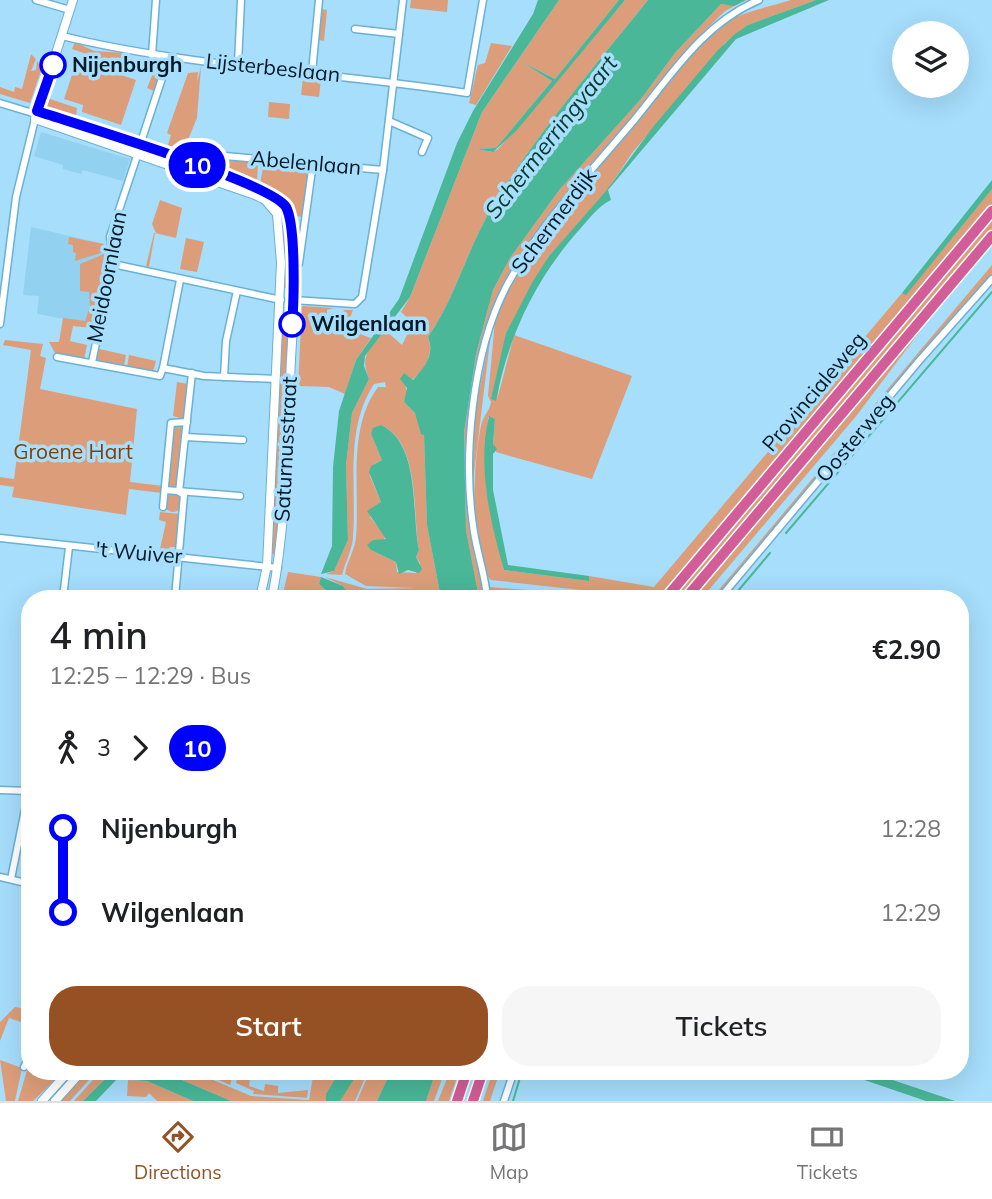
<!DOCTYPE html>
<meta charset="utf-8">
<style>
body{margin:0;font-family:Mulish,sans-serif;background:#f6f6f6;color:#202124;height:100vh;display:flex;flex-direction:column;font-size:26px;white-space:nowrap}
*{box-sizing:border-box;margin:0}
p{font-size:23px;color:#757577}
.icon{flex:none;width:38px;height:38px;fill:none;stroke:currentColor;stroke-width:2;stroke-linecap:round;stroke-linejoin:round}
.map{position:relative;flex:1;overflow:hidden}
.drawer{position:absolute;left:21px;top:590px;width:948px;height:490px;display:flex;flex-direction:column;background:#fff;border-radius:28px;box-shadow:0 7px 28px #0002}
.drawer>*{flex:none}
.badge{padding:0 14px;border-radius:23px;font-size:24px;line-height:46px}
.controls{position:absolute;left:892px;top:21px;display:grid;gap:14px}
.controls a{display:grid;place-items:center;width:77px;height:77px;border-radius:50%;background:#fff;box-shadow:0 7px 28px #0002;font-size:35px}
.map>.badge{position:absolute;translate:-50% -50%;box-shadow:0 0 0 4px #fff}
.legs{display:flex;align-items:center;gap:10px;height:77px;padding:0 28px;font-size:23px}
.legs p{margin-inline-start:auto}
.headline{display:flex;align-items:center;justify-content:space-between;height:119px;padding:0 28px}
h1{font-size:38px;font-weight:600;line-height:52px}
.primary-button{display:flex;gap:14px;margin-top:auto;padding:14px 28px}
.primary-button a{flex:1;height:80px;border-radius:28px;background:#955123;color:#fff;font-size:28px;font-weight:600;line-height:80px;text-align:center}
.primary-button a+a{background:#f6f6f6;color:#202124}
ul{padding:0 28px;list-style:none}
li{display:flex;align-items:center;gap:24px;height:84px;font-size:26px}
li i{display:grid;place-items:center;width:10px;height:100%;margin:0 9px;background:currentColor}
li i::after{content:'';width:18px;height:18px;margin:-9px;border:5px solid;border-radius:50%;background:#fff}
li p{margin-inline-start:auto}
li:first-child i{background:linear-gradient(#0000 50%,currentColor 0)}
li:last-child i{background:linear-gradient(currentColor 50%,#0000 0)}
.dock{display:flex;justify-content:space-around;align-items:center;height:98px;border-top:2px solid #e0e0e0;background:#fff;font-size:19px;color:#757577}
.dock a{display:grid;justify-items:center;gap:4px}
.dock .on{color:#955123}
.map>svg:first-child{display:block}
</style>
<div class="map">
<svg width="992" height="1101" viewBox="0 0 992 1101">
<rect width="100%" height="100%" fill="#a6defc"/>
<g fill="#93d1f1">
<path d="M41,132L130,159L123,181L83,170L81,174L63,169V165L34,156Z"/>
<path d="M31,227L104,244L106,263L93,324L37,314L39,296L23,295Z"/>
</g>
<g fill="#dc9e7a" fill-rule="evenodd">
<path d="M411,0H448L447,12L410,8Z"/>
<path d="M559,0H619L555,79L522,62L552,81L496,148L476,149L492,152L498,149L625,0H648C595,66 538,132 494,204C468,246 456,297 428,337C435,355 423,375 405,384L407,393L404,402L415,413L424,435L427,525L441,598H352L343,586L325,577L367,589L416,588L366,586L345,574C347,561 355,550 356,537C360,489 347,429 378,387H386L385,382L374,384C344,430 357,486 353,538C352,550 345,563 342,575L326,574L334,571L348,540L346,465L352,413L369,379C359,354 370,349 385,330L402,345L413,323L401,312L410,297L482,112ZM381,425C421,443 412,513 419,550L416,557L420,563L416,573L397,572L396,562L371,550L386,537L370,517L381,502L370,476L374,464L382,460L371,434Z"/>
<path d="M742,0H746L725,11L693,42L553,215L500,296L482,353L469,444L474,555L485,592L482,594L485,598H479L466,530L464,433L476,354L493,290L510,258L560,189L641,99L675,53L721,4L730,5Z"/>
<path d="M791,0H816L748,25L725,43L632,153L606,192L549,256L506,333L497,400L514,335L632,376L592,479L496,452L493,444L495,419L488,417L486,488L504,570L589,581V576L654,587L902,293L906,294L992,189V205L658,598H593V595L607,597L608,593L491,580C467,557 474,457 481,426C483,415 489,413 491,402L488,396L495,321L502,300L527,256L700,43C729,13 752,12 791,0Z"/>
<path d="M321,9L327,10L324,41L318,40Z"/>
<path d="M75,42L94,51L124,53L123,67L72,49Z"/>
<path d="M491,43L512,46L476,105L469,103L478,65L485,63Z"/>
<path d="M31,54L36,59L31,71L36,70L37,61L42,68L30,103L0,94V87L14,92L15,87L22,89Z"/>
<path d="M77,60L136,80L121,125L82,112L83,105L64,99Z"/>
<path d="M158,61L165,62L154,91L147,88Z"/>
<path d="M201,67L197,118L183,152L168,145L171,135L167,133L188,73L198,72L197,82Z"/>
<path d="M303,78L321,80L319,97L301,95Z"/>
<path d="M47,98L77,108L76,116L47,109Z"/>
<path d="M269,102L290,104L289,119L268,117Z"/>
<path d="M201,157L258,162L257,183L200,162Z"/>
<path d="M264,162L307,167L309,173L303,217L294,216L283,196L260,184Z"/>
<path d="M160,200L182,208L176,238L155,233L149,267L146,266L154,233H156L152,224Z"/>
<path d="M992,217V230L826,428L812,439L679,598H670Z"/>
<path d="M288,225L291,288H283L281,226Z"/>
<path d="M69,237L104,244V252L75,261L76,253L73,252V245L68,244Z"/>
<path d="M186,238L204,242L197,272L180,269Z"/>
<path d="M104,254L105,263L92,328L73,326L70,341L87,345L84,360L56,355L49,342H59L63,318L85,321L90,306L89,292L80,291V264Z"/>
<path d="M992,265V274L716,598H712Z"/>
<path d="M302,306L334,308L327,310V320L339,322L344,310H353L346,329L371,338L356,360L345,394L329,387L298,386Z"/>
<path d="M283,312L291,313L283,443L276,442Z"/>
<path d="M925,322H927L857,415L702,598H693Z"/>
<path d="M491,332L472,490L475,412Z"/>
<path d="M5,340L43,344L40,356L46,358L40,389L137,409L130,482L163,486L162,493L129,489L126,515L12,497L14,487L0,485V477L14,479L31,350L3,345Z"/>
<path d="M95,348L126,355L124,366L96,360Z"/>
<path d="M129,355L156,361L153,372L127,367Z"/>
<path d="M177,382L188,384L184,419L173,416Z"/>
<path d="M183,424L177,488L168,487L174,425Z"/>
<path d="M275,446H283L277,554H270Z"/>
<circle cx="173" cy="503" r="9"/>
<path d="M160,512L180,514L177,547H170L169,550L160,549L166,522L159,520Z"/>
<path d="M288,572L321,577L319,584L335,598H313V593L297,590L292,598H282Z"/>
<path d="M488,587L590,595L589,598H489Z"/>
<path d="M27,995L30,997L22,1017L30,1020V1025L9,1018L0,1041V1022L15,1007L22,1008Z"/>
<path d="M0,1060L22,1068L15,1101H6Z"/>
<path d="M28,1067L30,1071L52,1077L58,1071H64L33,1101H18Z"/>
<path d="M87,1071H97L70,1101H60Z"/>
<path d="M101,1071H113L83,1101H74Z"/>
<path d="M161,1071H192L251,1096L309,1100L314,1071L339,1074L326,1094V1101H231Z"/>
<path d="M198,1071H234L230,1085Z"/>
<path d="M239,1071H251L249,1086L264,1091L265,1084L278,1086V1093L308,1090L307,1098L253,1094L254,1091L236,1083Z"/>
<path d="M368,1071L355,1101H340L356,1072Z"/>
<path d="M370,1071H391L377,1101H357Z"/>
<path d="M436,1071H445L434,1101H426Z"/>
<path d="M450,1071H459L449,1101H438Z"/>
<path d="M493,1071H500L490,1101H483Z"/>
<path d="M128,1080L147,1081L193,1101H157L149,1093L146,1097L127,1096Z"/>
</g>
<g fill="#49b798">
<path d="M538,0H559L482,112L410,297L365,356L364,366L369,379L352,413L346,465L348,540L334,571L321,574L332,546L333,467L339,411L356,360L399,299L457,143L473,111L533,14Z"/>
<path d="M619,0H625L517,130L493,152L476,149L496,148L552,81L522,62L555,79Z"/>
<path d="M648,0H746L734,6L721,4L675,53L641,99L560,189L510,258L493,290L476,354L464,433L466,530L479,598H441L427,525L424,435L421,434L415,413L404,402L407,388L400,379L404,373L413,380C425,366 435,355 428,337C456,297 468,246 494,204C538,132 595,66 648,0Z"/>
<path d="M816,0H829L736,39L608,190L611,200C598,206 590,218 580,229C536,278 508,336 496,401L491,399L506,333L533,281L549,256L606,191L653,127L717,51L735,34L748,25Z"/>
<path d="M992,180V189L906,295L902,293Z"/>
<path d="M489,416L495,419L493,444L497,449L493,454V490L508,565L589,576V581L504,570C490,521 477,466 489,416Z"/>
<path d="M381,425C421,444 411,513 419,550L416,557L422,569L419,573L408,570L399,574L396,562L371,550L367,545L373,540L386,539L367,511L381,502L369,472L371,466L382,460L371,434L373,428Z"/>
<path d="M321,577L343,586L352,598H335L319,584Z"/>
<path d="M113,1071H161L231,1101H193L147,1081L117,1079L96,1101H83Z"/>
<path d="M340,1071H359L340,1101H326V1094Z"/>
<path d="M391,1071H436L426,1101H377Z"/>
<path d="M838,1071H866L955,1101H926Z"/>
</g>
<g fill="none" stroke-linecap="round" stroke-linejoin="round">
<g stroke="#49b798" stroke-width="2">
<path d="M786,533L992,292"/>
<path d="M732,598L770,553"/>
<path d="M513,1101L522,1071"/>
</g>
<defs>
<g id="street">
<path d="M36,0L70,10"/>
<path d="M355,29L399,34"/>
<path d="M62,36C194,68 333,72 467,93L483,0"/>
<path d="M152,55L156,0"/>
<path d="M238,64L241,0"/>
<path d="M312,72L319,0"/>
<path d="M0,103L36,114"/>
<path d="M389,121L428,138L422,152"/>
<path d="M140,145L169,57"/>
<path d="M191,163L195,155L202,154L383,170"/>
<path d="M292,263H299L313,163"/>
<path d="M113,264L281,300"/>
<path d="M180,280L163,368L204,376L277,379"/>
<path d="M293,300L355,304L362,297L383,170L403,0"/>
<path d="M0,324L16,197L35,119"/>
<path d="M57,357L160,376L163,368"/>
<path d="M92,362L113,264L110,237L138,153"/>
<path d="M224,377L226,341L237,291"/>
<path d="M185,437L243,440"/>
<path d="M165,490L240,496"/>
<path d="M163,507L171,423L187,422"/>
<path d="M0,538L278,568"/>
<path d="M486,589C483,569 477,551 474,532C462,459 472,353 506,287C539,225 590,173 635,119C672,74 704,23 759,0"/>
<path d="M63,598L69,547"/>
<path d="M175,598L184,495L179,492L192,373"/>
<path d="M720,598L919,361L992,279"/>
<path d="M0,790L30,791"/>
<path d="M0,877L30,884"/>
<path d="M11,879L30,785"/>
<path d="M24,1067L30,1055"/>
<path d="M504,1101L514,1071"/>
</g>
<g id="secondary">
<path d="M73,0L35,119L255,195L265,200L277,214L281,263L267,566L260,598"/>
<path d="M37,111L258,188C271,193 284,200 289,214C299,247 293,323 291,359C287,438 287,520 272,598"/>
<path d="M42,1101L69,1071"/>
<path d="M55,1101L82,1071"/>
</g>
<g id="highway">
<path d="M666,598L992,211"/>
<path d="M686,598L992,236"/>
<path d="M457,1101L467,1071"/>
<path d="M473,1101L483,1071"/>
</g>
</defs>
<use href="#street" stroke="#6ab1d4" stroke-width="9"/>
<use href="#secondary" stroke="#6ab1d4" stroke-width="10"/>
<use href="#highway" stroke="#fff" stroke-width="13"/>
<use href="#street" stroke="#fff" stroke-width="6"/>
<use href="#secondary" stroke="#fff" stroke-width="8"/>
<use href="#highway" stroke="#d25d98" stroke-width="10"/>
</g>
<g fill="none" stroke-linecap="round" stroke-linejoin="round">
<defs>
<path id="line-1" d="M53,65L37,111C76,124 270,182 286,207C296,225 294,301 292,324"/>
</defs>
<use href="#line-1" stroke="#fff" stroke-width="16"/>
<use href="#line-1" stroke="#00f" stroke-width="10"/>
</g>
<g fill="#fff" stroke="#00f" stroke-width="3.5">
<circle cx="53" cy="65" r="12"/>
<circle cx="292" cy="324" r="12"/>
</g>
<g text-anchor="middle" stroke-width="7" stroke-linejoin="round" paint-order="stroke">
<g font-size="21" font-weight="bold" fill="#001927" stroke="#a6defc" text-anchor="start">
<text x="72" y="72">Nijenburgh</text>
<text x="311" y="331">Wilgenlaan</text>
</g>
<g font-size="21" fill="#001927" stroke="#a6defc">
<text transform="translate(273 68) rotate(6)" y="7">Lijsterbeslaan</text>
<text transform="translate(306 163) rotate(5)" y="7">Abelenlaan</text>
<text transform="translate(554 221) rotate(-53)" y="7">Schermerdijk</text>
<text transform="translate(107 277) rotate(-79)" y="7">Meidoornlaan</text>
<text transform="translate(814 392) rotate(-50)" y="7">Provincialeweg</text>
<text transform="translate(855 438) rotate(-50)" y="7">Oosterweg</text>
<text transform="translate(286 449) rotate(-87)" y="7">Saturnusstraat</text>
<text transform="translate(139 553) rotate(5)" y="7">'t Wuiver</text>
</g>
<g font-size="21" fill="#843f07" stroke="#a6defc">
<text x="73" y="459">Groene Hart</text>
</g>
<g font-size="23" font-style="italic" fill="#073a2d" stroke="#a6defc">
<text transform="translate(551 137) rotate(-52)" y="8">Schermerringvaart</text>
</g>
</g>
</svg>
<div class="controls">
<a><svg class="icon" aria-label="layers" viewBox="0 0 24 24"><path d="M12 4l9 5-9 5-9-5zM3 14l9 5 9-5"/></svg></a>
</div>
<b class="badge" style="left:197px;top:165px;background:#00f;color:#fff">10</b>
<section class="drawer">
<div class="headline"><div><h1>4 min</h1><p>12:25 – 12:29 · Bus</p></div><b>€2.90</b></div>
<div class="legs"><svg class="icon" aria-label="walk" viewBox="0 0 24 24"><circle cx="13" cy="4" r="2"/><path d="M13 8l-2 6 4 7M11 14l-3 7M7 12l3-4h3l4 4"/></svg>3<svg class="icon" aria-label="forward" viewBox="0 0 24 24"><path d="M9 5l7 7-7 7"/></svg><b class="badge" style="background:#00f;color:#fff">10</b></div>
<ul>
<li><i style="color:#00f"></i><b>Nijenburgh</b><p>12:28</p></li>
<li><i style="color:#00f"></i><b>Wilgenlaan</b><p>12:29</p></li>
</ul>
<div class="primary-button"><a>Start</a><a>Tickets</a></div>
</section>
</div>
<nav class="dock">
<a class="on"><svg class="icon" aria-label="directions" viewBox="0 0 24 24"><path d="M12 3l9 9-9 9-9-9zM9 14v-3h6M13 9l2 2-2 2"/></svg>Directions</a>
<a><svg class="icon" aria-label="map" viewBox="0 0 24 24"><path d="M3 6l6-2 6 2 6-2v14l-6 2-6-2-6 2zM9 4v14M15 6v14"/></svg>Map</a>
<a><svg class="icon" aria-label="tickets" viewBox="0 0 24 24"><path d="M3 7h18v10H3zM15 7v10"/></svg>Tickets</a>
</nav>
